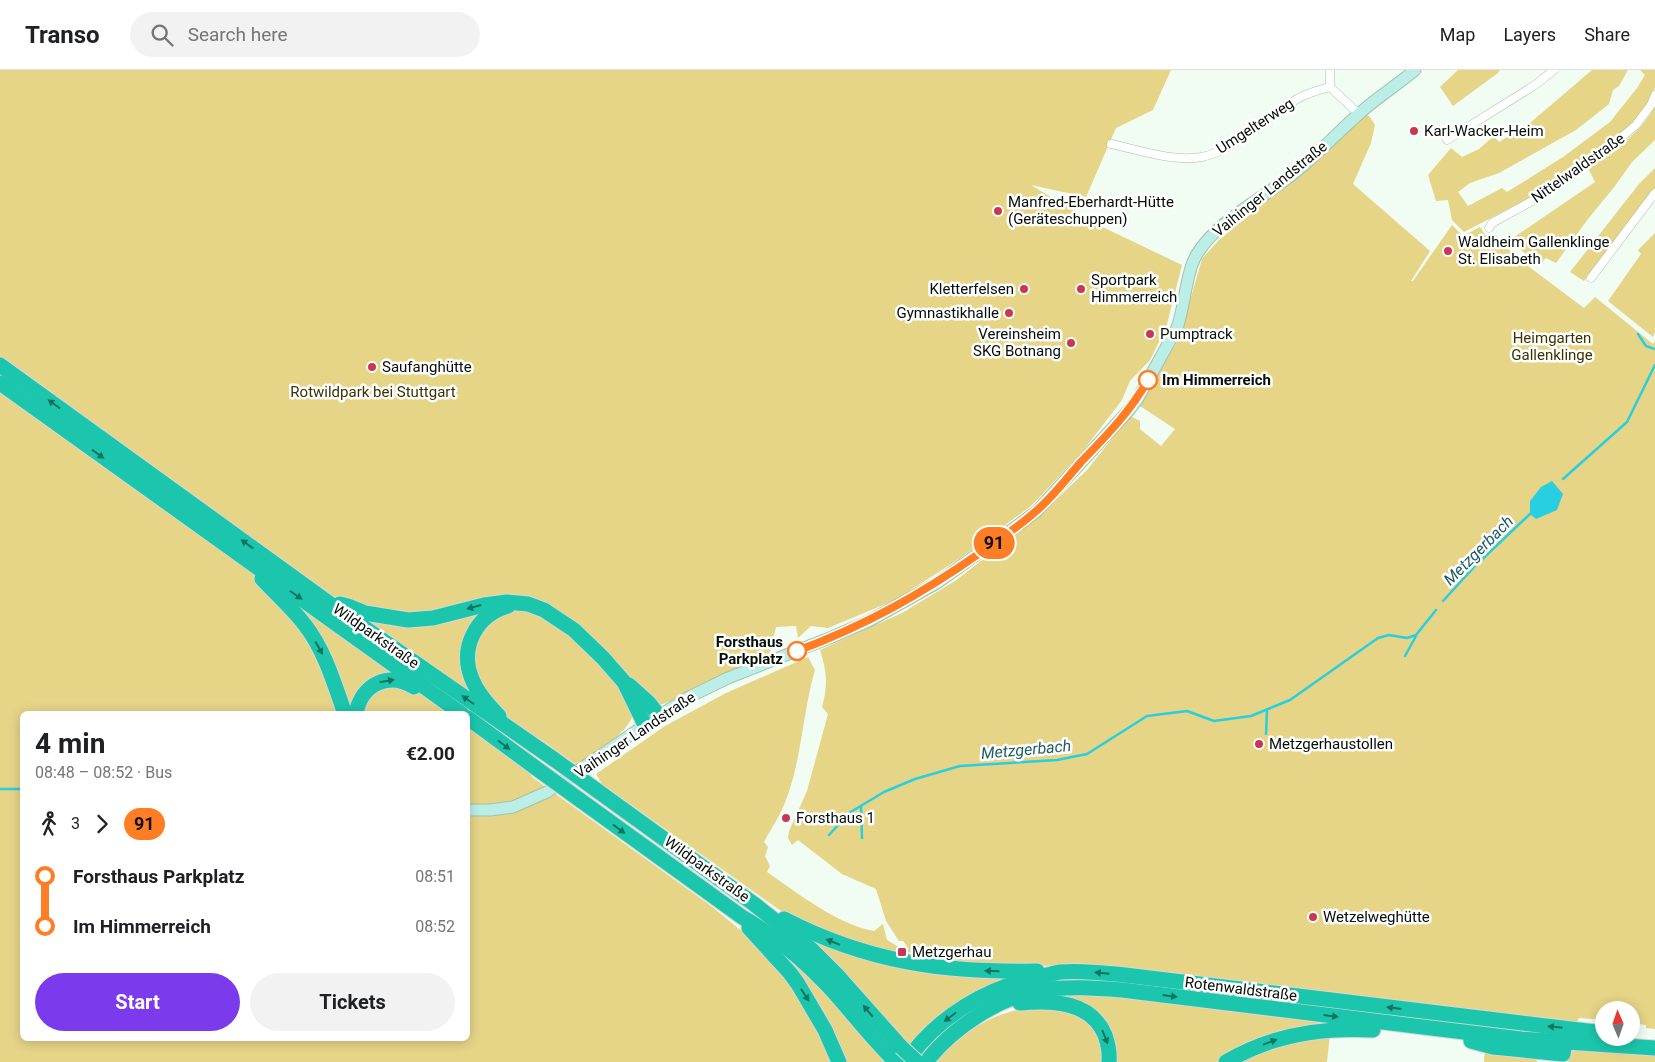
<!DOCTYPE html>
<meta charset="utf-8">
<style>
body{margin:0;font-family:Roboto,sans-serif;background:#f2f2f2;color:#202124;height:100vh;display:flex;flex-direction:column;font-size:19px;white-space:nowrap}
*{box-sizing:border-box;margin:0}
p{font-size:16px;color:#757577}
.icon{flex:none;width:28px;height:28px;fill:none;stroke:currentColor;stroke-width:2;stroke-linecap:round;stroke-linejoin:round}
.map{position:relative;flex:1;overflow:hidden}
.details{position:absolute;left:20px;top:641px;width:450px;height:330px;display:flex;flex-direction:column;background:#fff;border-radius:8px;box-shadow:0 2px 12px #0003}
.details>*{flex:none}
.badge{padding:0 10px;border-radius:16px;font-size:18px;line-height:32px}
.needle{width:32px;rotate:358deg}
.tools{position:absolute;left:1595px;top:931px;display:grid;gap:10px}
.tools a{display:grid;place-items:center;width:45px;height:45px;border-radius:50%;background:#fff;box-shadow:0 2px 12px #0003;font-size:25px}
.map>.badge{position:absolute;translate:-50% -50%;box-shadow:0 0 0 2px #fff}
.legs{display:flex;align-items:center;gap:8px;height:55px;padding:0 15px;font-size:16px}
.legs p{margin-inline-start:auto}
.headline{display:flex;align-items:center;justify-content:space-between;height:85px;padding:0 15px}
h1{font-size:28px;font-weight:700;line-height:38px}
.action{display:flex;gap:10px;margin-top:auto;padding:10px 15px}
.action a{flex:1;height:58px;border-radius:30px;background:#7c3aed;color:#fff;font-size:20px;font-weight:700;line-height:58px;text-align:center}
.action a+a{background:#f2f2f2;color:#202124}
ul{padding:0 15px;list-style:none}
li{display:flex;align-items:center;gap:18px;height:50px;font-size:19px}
li i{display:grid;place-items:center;width:8px;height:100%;margin:0 6px;background:currentColor}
li i::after{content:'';width:12px;height:12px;margin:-6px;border:4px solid;border-radius:50%;background:#fff}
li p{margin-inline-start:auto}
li:first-child i{background:linear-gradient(#0000 50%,currentColor 0)}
li:last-child i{background:linear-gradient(currentColor 50%,#0000 0)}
header{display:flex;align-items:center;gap:30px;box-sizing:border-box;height:70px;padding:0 25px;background:#fff;border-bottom:1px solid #e0e0e0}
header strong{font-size:24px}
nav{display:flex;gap:28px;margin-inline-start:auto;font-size:18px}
.search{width:350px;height:45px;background:#f2f2f2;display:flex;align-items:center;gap:12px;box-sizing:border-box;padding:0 18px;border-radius:28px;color:#757577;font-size:19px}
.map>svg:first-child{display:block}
</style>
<header>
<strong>Transo</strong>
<div class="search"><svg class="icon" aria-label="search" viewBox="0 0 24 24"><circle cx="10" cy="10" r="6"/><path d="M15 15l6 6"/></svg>Search here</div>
<nav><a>Map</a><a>Layers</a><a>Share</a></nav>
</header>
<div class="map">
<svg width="1655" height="992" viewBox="0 0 1655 992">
<rect width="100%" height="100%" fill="#f1fdf3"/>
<g fill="#e6d487" fill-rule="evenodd">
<path d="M0,0H1171L1153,40L1116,58L1086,127L1031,115L1092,152L1182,195L1166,258L1150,290L1130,311L1122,330L1082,382L1031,436L959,489L895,530L828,558L811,556L798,568L796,556L776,557L770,583L666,633L659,635L609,603C615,611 631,631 633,639C637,658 591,686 578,696L540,669L531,682L532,707L711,836L749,867L773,892L804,935L832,992H0ZM22,644H468V969H22Z"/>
<path d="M1458,0H1500L1498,3L1453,36L1440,17Z"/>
<path d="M1592,0H1628L1619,16L1613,20L1609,34L1576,60L1499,103L1470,113L1458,122L1468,136L1502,118L1507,122L1563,87L1610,52L1637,18L1645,5L1640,0H1655V18L1647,34L1632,55L1543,121L1464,162L1452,150L1448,130L1436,131L1428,105L1451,78L1462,87L1479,79L1494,66L1499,72L1530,53Z"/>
<path d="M1655,35V70L1632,92L1615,116L1588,149L1556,193L1546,188L1538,195L1510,170L1595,112L1588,98C1614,79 1641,65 1655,35Z"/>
<path d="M1365,44L1370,47L1375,55L1371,73L1353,114L1430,181L1411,211H1413L1452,155L1463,166L1480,157L1486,166L1490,167L1495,164L1516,187L1584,238L1595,227L1653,274L1655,271V959L1646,958V955L1631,953V940H1604V950L1579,948L1577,952L1558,951L1075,895L982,897L925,889V886L908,882L907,876L903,871H899L886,851L876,819L842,804L798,770L792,775L788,768L789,761L807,721L828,644L822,637C828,615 827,602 820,580L902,543L955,511L1037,448L1087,400L1130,346L1140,351V359L1161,376L1175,359L1137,334L1179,269L1202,189L1218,171Z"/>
<path d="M1655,98V119L1584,211L1570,202L1639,114Z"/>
<path d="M1655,163V262L1653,267L1608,231L1641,184L1638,180Z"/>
<path d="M808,587L815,600C802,644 802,692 784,735C779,748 770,760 764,772L768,777L765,786L770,796L767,802C796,822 838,855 874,861L883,854L887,870L899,877H904V882L895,880L894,882L875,879L795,849L781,841L602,714L596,704L665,656L726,623Z"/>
<path d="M807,867L1022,906L910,978Z"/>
<path d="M767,869L804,900L887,992H845Z"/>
<path d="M1073,922L1341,952L1231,983L1216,992H1115L1113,970L1055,925Z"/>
<path d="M1042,936L1082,946L1100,964L1104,992H934C970,958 991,941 1042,936Z"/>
<path d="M1330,965L1327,992H1237L1278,974Z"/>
<path d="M1485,978L1536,988L1537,992H1484Z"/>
<path d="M1587,979L1655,983V992H1566L1569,982Z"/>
</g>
<path fill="#27cfe0" d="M1552,411L1563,424L1557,440L1536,449L1530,444V431L1541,417Z"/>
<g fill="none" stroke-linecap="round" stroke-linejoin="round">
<g stroke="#27cfe0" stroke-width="2.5">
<path d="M1638,264L1646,276L1655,279"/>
<path d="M1563,409L1627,352L1655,295"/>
<path d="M1443,531L1475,496L1530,444"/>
<path d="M1405,586L1416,566"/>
<path d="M1266,664L1267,640"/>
<path d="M0,719H22"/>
<path d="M861,737L862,768"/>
<path d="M829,765L849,743L884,722L915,709L960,696L1057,690L1087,684L1147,646L1187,641L1214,651L1251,646L1290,630L1378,568L1389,565L1407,568L1416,565L1436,540"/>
</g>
<defs>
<g id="street">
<path d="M1330,17L1359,44"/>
<path d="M1330,17V0"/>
<path d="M1447,70L1535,15L1554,0"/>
<path d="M1111,74C1139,80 1172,92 1202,87C1234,81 1269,45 1297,29C1307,23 1319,20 1330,17"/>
<path d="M1489,158L1492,153L1543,125L1603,83L1636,55L1651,35L1655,25"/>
<path d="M1591,208L1655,123"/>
</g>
<path id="secondary" d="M468,740H490L513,737L547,722L645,655L687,628L728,608L832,567L869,551L937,513L1021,453L1037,441L1056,420L1130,339L1137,330L1177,258C1185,236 1186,202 1197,184C1219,149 1261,130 1293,104C1317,85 1338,62 1361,42C1378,27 1397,15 1415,0"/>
<g id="highway">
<path d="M0,295L329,533L555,690"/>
<path d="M0,313L462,644"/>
<path d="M262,509C276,524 292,538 305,555C325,581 334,613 345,644"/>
<path d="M340,534L348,536L365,543L408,550L433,548L484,535L507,532L528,534L544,540L574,560L603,588L624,612L645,655"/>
<path d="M629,615L649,633L659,646"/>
<path d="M356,644C361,614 389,601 414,617"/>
<path d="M499,646C489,636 477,622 472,609C459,578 476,545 508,536"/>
<path d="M468,648L540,701"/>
<path d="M595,719L754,834L812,880L837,905L901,977"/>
<path d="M580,730L742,847C775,866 804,890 829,917C852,942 872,969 896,992"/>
<path d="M784,849C867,892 945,903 1037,901"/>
<path d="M749,858L790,903L798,914L825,960L839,992"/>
<path d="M1020,933C1051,930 1091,931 1105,965C1108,974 1110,983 1109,992"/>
<path d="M1471,971L1493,977L1563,984L1565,972"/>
<path d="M906,992C937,946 988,917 1042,906C1048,905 1054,903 1060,902C1082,900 1104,903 1125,905L1604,963"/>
<path d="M926,992C952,958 999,927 1041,920C1068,916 1095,918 1122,920L1521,969L1655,978"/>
<path d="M1226,992C1271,965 1320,957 1373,960"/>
</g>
</defs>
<use href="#street" stroke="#a3c1a9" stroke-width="9"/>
<use href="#secondary" stroke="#a3c1a9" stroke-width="13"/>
<use href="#highway" stroke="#d7d8d7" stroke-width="17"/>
<use href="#street" stroke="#fff" stroke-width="8"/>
<use href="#secondary" stroke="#bbeee6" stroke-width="11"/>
<use href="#highway" stroke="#1cc6ac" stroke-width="15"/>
<defs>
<g id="highway-bridge">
<path d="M555,690L595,719"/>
<path d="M540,701L580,730"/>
<path d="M901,977L917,992"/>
</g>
</defs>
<use href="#highway-bridge" stroke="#d7d8d7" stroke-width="17" stroke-linecap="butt"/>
<use href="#highway-bridge" stroke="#1cc6ac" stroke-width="15"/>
</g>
<defs><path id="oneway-solid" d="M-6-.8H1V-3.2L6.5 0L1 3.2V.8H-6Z" transform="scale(1.25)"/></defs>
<g fill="#127362">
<use href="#oneway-solid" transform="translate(54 334) rotate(-144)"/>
<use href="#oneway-solid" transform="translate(98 384) rotate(36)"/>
<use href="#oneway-solid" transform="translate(247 474) rotate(-144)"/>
<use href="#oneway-solid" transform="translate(296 525) rotate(35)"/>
<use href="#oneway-solid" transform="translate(474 537) rotate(165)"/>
<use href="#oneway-solid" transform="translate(319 578) rotate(61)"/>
<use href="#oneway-solid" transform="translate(387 611) rotate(-10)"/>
<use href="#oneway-solid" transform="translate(468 630) rotate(-145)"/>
<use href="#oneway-solid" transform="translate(504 675) rotate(37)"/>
<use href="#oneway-solid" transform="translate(619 759) rotate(36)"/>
<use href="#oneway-solid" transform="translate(833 872) rotate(-158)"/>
<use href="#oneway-solid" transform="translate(992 901) rotate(-178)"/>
<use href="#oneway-solid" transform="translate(1102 903) rotate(-175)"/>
<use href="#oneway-solid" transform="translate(805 925) rotate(57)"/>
<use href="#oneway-solid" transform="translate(1170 926) rotate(7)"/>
<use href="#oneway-solid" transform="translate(1394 938) rotate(-173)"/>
<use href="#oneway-solid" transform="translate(868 941) rotate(-130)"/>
<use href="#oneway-solid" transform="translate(1331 946) rotate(7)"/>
<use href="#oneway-solid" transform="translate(950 947) rotate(143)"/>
<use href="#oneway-solid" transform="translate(1555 957) rotate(-174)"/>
<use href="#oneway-solid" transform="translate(1105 967) rotate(68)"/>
<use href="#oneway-solid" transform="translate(1270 972) rotate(-20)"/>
</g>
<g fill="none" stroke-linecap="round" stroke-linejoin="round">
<defs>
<path id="line-1" d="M797,581C866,555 920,525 980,483C999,470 1018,457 1035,442C1052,428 1066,409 1081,392C1106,366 1130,342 1148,310"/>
</defs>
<use href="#line-1" stroke="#fff" stroke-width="11"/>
<use href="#line-1" stroke="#ff7d24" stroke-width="8"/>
</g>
<g fill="#c83852" stroke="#fff" stroke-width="2">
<circle cx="1414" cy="61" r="5"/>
<circle cx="998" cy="141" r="5"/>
<circle cx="1448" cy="181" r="5"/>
<circle cx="1024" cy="219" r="5"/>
<circle cx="1081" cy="219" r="5"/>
<circle cx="1009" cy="243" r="5"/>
<circle cx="1150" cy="264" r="5"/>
<circle cx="1071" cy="273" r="5"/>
<circle cx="372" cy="297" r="5"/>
<circle cx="1259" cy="674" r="5"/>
<circle cx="786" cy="748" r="5"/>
<circle cx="1313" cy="847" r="5"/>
<rect x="897" y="877" width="10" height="10" rx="2.5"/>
</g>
<g fill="#fff" stroke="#ff7d24" stroke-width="2.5">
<circle cx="1148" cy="310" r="9"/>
<circle cx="797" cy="581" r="9"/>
</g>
<g text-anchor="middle" stroke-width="5" stroke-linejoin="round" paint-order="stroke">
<g font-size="15" fill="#050e07" stroke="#fff">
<text transform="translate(1255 56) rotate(-33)" y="5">Umgelterweg</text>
<text transform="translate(1578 98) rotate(-35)" y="5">Nittelwaldstraße</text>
<text transform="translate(1270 119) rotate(-39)" y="5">Vaihinger Landstraße</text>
<text transform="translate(376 566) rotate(35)" y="5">Wildparkstraße</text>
<text transform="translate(635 665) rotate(-34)" y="5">Vaihinger Landstraße</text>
<text transform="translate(707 799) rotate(36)" y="5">Wildparkstraße</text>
<text transform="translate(1241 919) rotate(7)" y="5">Rotenwaldstraße</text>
</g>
<g font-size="15" fill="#050e07" stroke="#fff" text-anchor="start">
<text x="1424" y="66">Karl-Wacker-Heim</text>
<text x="1008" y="137">Manfred-Eberhardt-Hütte<tspan x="1008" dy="17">(Geräteschuppen)</tspan></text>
<text x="1458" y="177">Waldheim Gallenklinge<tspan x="1458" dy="17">St. Elisabeth</tspan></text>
<text x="1091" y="215">Sportpark<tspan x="1091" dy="17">Himmerreich</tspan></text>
<text x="1014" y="224" text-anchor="end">Kletterfelsen</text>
<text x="999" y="248" text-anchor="end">Gymnastikhalle</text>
<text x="1061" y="269" text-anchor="end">Vereinsheim<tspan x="1061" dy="17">SKG Botnang</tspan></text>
<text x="1160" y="269">Pumptrack</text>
<text x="382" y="302">Saufanghütte</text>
<text x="1269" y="679">Metzgerhaustollen</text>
<text x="796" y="753">Forsthaus 1</text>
<text x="1323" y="852">Wetzelweghütte</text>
<text x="912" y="887">Metzgerhau</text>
</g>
<g font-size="15" fill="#3c3303" stroke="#fff">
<text x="1552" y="273">Heimgarten<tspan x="1552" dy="17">Gallenklinge</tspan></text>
<text x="373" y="327">Rotwildpark bei Stuttgart</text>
</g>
<g font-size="15" font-weight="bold" fill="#050e07" stroke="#fff" text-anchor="start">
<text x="1162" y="315">Im Himmerreich</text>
<text x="783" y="577" text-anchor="end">Forsthaus<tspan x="783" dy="17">Parkplatz</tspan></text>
</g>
<g font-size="16" font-style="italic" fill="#1e5c63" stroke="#fff">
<text transform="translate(1478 480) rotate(-45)" y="6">Metzgerbach</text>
<text transform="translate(1026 679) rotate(-5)" y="6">Metzgerbach</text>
</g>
</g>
</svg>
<div class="tools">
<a><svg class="needle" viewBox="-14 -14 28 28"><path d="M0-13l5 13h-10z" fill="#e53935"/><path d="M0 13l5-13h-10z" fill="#757577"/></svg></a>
</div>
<b class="badge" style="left:994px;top:473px;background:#ff7d24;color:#111">91</b>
<section class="details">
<div class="headline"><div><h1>4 min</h1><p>08:48 – 08:52 · Bus</p></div><b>€2.00</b></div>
<div class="legs"><svg class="icon" aria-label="walk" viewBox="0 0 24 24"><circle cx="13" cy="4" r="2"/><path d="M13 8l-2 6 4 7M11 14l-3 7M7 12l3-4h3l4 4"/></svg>3<svg class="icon" aria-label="forward" viewBox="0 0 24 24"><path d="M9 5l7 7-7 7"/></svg><b class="badge" style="background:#ff7d24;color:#111">91</b></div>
<ul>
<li><i style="color:#ff7d24"></i><b>Forsthaus Parkplatz</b><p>08:51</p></li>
<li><i style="color:#ff7d24"></i><b>Im Himmerreich</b><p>08:52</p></li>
</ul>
<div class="action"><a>Start</a><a>Tickets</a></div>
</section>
</div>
